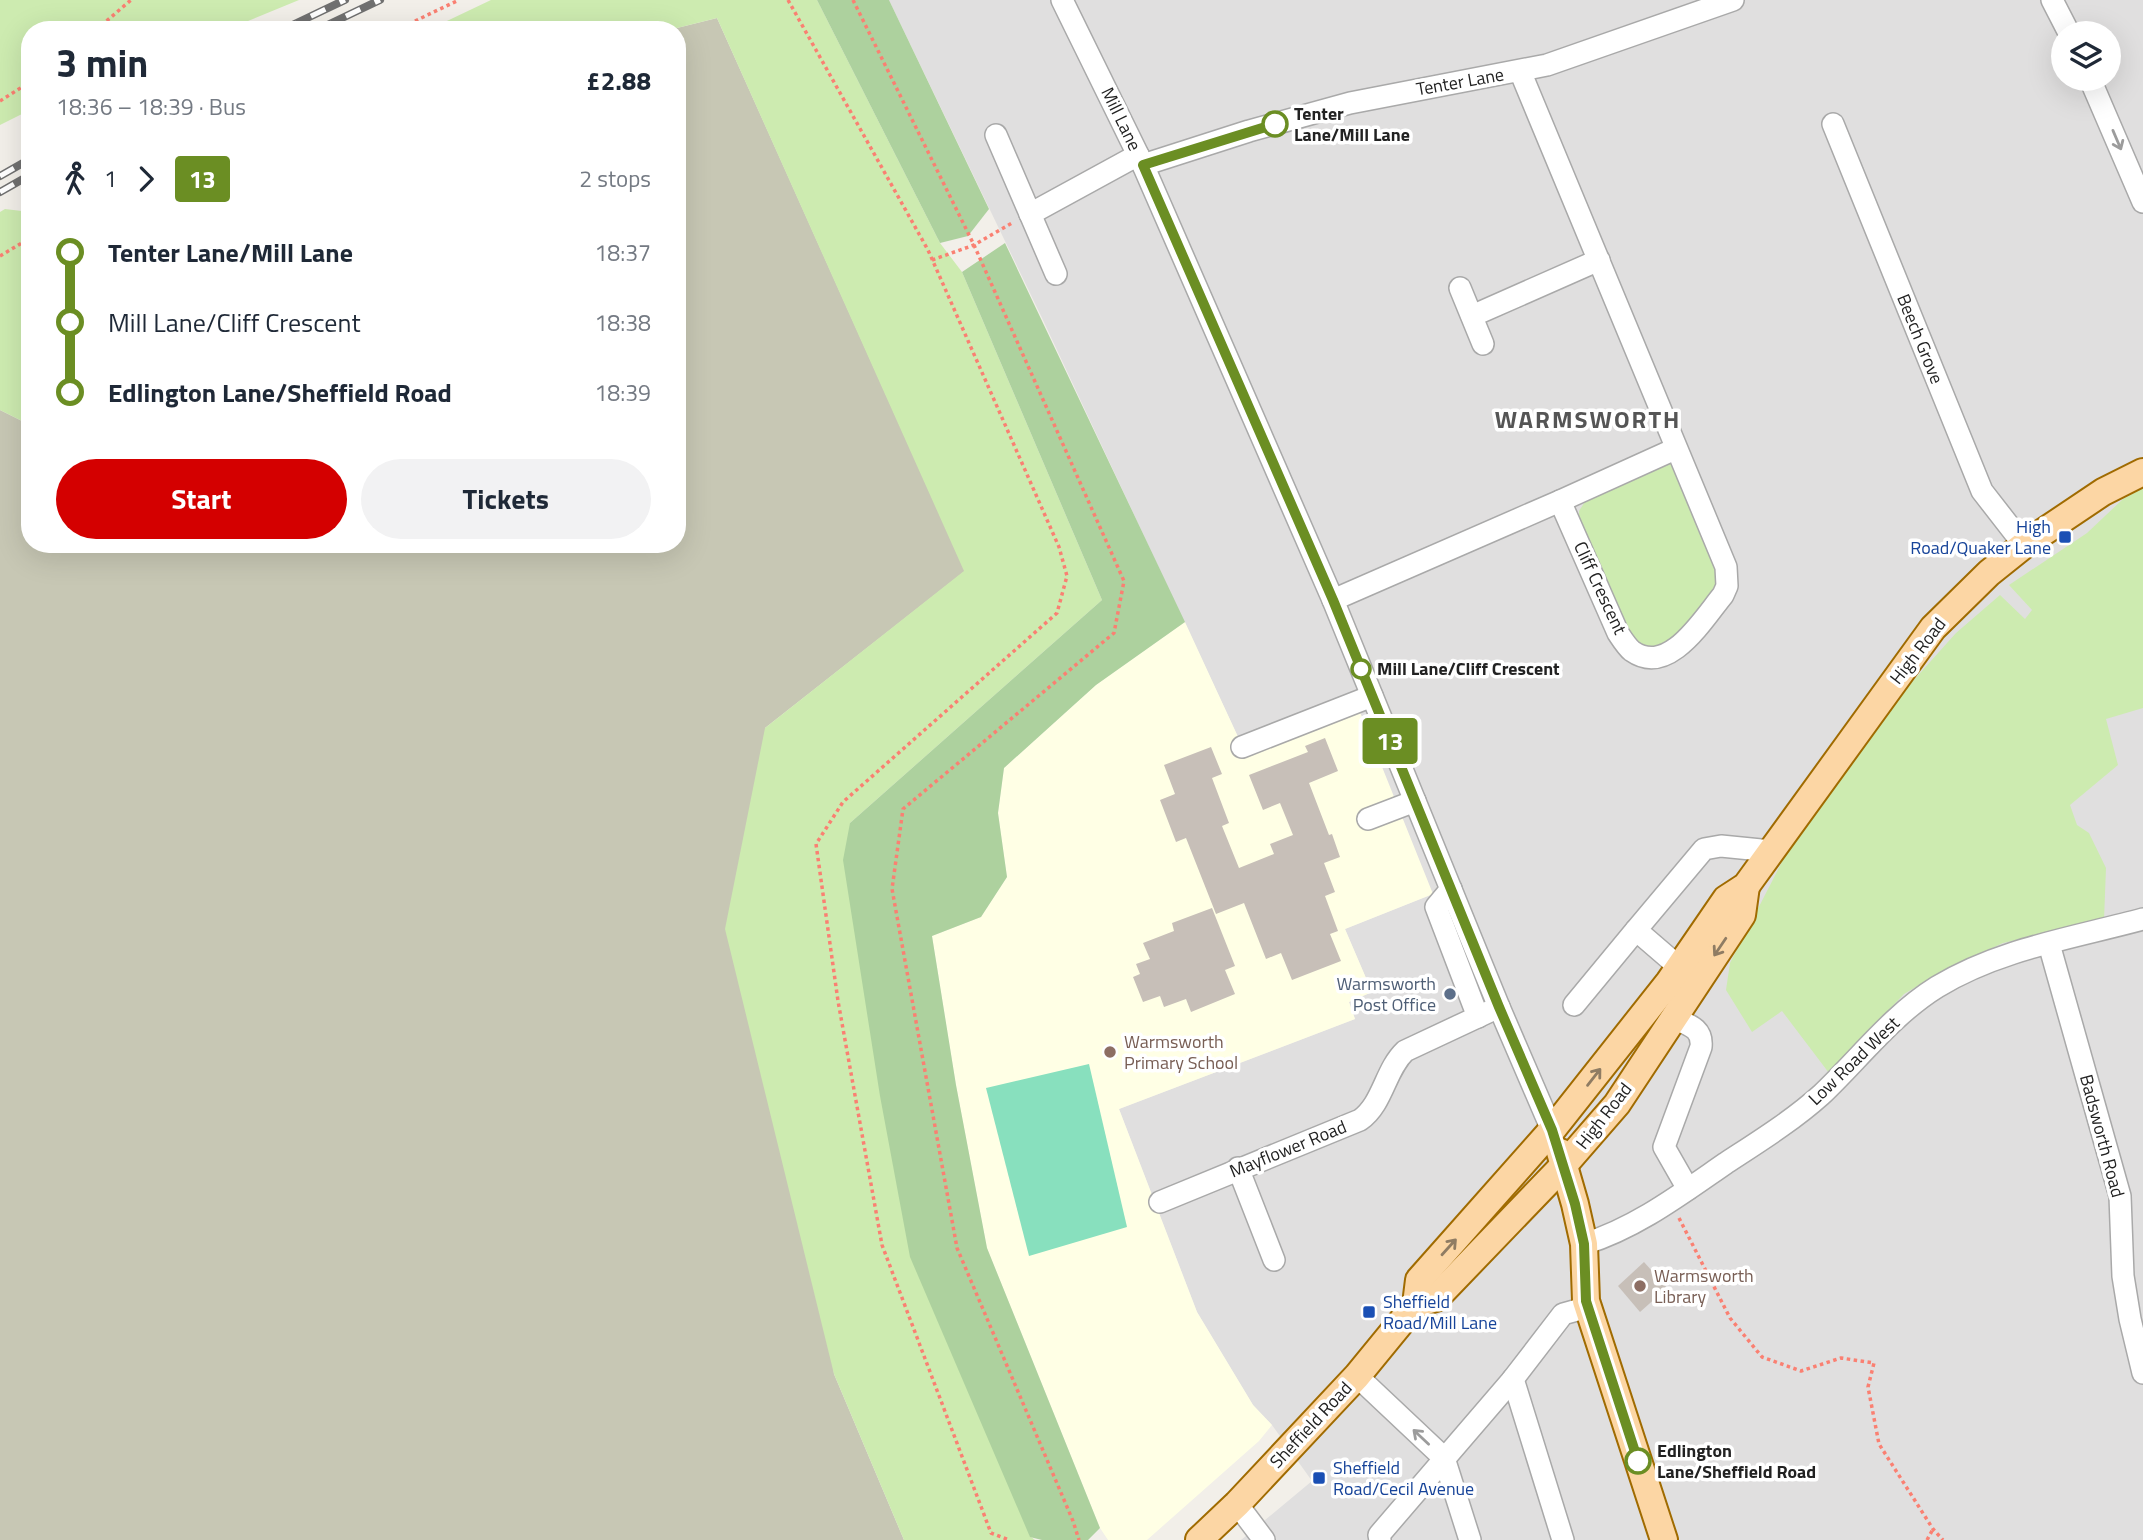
<!DOCTYPE html>
<meta charset="utf-8">
<style>
body{margin:0;font-family:"Titillium Web",sans-serif;background:#f2f2f3;color:#1f2937;height:100vh;display:flex;flex-direction:column;font-size:26px;white-space:nowrap}
*{box-sizing:border-box;margin:0}
p{font-size:23px;color:#747a83}
.icon{flex:none;width:38px;height:38px;fill:none;stroke:currentColor;stroke-width:2;stroke-linecap:round;stroke-linejoin:round}
.map{position:relative;flex:1;overflow:hidden}
.drawer{position:absolute;left:21px;top:21px;width:665px;height:532px;display:flex;flex-direction:column;background:#fff;border-radius:28px;box-shadow:0 7px 28px #0002}
.drawer>*{flex:none}
.badge{padding:0 14px;border-radius:5px;font-size:24px;line-height:46px}
.controls{position:absolute;left:2051px;top:21px;display:grid;gap:14px}
.controls a{display:grid;place-items:center;width:70px;height:70px;border-radius:50%;background:#fff;box-shadow:0 7px 28px #0002;font-size:35px}
.map>.badge{position:absolute;translate:-50% -50%;box-shadow:0 0 0 4px #fff}
.legs{display:flex;align-items:center;gap:10px;height:77px;padding:0 35px;font-size:23px}
.legs p{margin-inline-start:auto}
.headline{display:flex;align-items:center;justify-content:space-between;height:119px;padding:0 35px}
h1{font-size:38px;font-weight:700;line-height:52px}
.button{display:flex;gap:14px;margin-top:auto;padding:14px 35px}
.button a{flex:1;height:80px;border-radius:42px;background:#d40000;color:#fff;font-size:28px;font-weight:700;line-height:80px;text-align:center}
.button a+a{background:#f2f2f3;color:#1f2937}
ul{padding:0 35px;list-style:none}
li{display:flex;align-items:center;gap:24px;height:70px;font-size:26px}
li i{display:grid;place-items:center;width:10px;height:100%;margin:0 9px;background:currentColor}
li i::after{content:'';width:18px;height:18px;margin:-9px;border:5px solid;border-radius:50%;background:#fff}
li p{margin-inline-start:auto}
li:first-child i{background:linear-gradient(#0000 50%,currentColor 0)}
li:last-child i{background:linear-gradient(currentColor 50%,#0000 0)}
.map>svg:first-child{display:block}
</style>
<div class="map">
<svg width="2143" height="1540" viewBox="0 0 2143 1540">
<rect width="100%" height="100%" fill="#f2efe9"/>
<path fill="#e0dfdf" fill-rule="evenodd" d="M889,0H2143V1540H1241L1312,1481L1272,1425L1253,1405L1197,1312L1119,1109L1355,1019L1349,1002L1372,992L1345,929L1433,894L1239,739L1042,318ZM2063,33H2109V79H2063Z"/>
<path fill="#ffffe5" d="M1185,622L1239,739L1354,697L1433,894L1345,929L1372,992L1349,1002L1355,1019L1119,1109L1197,1312L1253,1405L1272,1425L1259,1441L1147,1540H1108L1100,1528L987,1248L956,1085L932,936L981,917L1007,877L998,813L1004,768L1096,685Z"/>
<path fill="#c7c7b4" d="M717,18L965,571L765,728L834,1374L904,1540H0V410L30,425V544H677V30H669Z"/>
<g fill="#cdebb0">
<path d="M0,0H299L226,30H30V110L0,125Z"/>
<path d="M491,0H817L940,243L962,272L1102,600L850,823L1030,1536L1035,1540H904L834,1374L725,929L765,728L964,571L717,18L669,30H428Z"/>
<path d="M5,209L30,212V425L0,410V212Z"/>
<path d="M1671,462L1718,571L1716,589L1673,642L1650,649L1631,640L1579,525V511L1586,500Z"/>
<path d="M2143,488V708L2106,719L2118,765L2070,805L2077,825L2089,833L2106,868L2104,920L2003,943L1943,971L1904,994L1829,1073L1782,1011L1752,1032L1726,990L1730,963L1787,852L1887,710L1956,633L2000,595L2025,619L2032,610L2009,585L2087,533L2123,499Z"/>
</g>
<g fill="#add19e">
<path d="M817,0H889L989,209L968,236L940,243Z"/>
<path d="M1005,243L1185,622L1096,685L1004,768L998,813L1007,877L981,917L932,936L956,1085L987,1248L1100,1528L1088,1540H1042L1030,1537L910,1257L880,1096L843,860L850,823L1102,600L962,272Z"/>
</g>
<path fill="#88e0be" d="M1089,1064L1127,1227L1029,1256L986,1088Z"/>
<g fill="#c7bfb8">
<path d="M1325,738L1338,771L1309,783L1329,835L1332,834L1340,857L1324,863L1335,892L1325,896L1338,931L1330,934L1341,961L1292,980L1281,953L1266,959L1244,903L1216,914L1186,838L1176,842L1160,800L1175,794L1164,765L1211,747L1222,774L1212,778L1229,823L1222,826L1239,868L1274,854L1270,844L1293,835L1280,803L1263,810L1249,775L1308,752L1305,746Z"/>
<path d="M1212,908L1235,966L1225,970L1235,994L1191,1012L1186,999L1164,1007L1160,996L1143,1002L1133,977L1140,974L1136,964L1150,959L1143,943L1174,931L1172,923Z"/>
<path d="M1644,1262L1667,1288L1640,1312L1618,1286Z"/>
</g>
<g fill="none" stroke-linecap="round" stroke-linejoin="round">
<defs>
<g id="minor">
<path d="M1062,0L1143,165L1333,600L1499,1007L1552,1130"/>
<path d="M2052,0L2069,33"/>
<path d="M1520,71L1726,567L1727,586L1723,595C1703,619 1669,677 1632,651C1627,647 1622,639 1618,633L1560,501"/>
<path d="M2090,79L2143,202"/>
<path d="M1833,124L1982,491L2024,545"/>
<path d="M996,135L1056,274"/>
<path d="M1143,165L1249,131L1350,103L1547,65L1733,0"/>
<path d="M1030,214L1138,155"/>
<path d="M1460,288L1483,344"/>
<path d="M1472,316L1599,260"/>
<path d="M1333,600L1560,501L1675,449"/>
<path d="M1242,747L1372,696"/>
<path d="M1368,819L1415,801"/>
<path d="M1451,889L1436,907L1478,1017"/>
<path d="M2049,944L2120,1196L2123,1276L2130,1319L2143,1373"/>
<path d="M1679,967L1636,930L1704,849L1721,846L1771,851"/>
<path d="M1574,1005L1636,930"/>
<path d="M1673,1018C1689,1025 1703,1028 1701,1047L1664,1147L1688,1189"/>
<path d="M1238,1168L1274,1260"/>
<path d="M1160,1202L1360,1120C1383,1104 1385,1070 1405,1051L1499,1007"/>
<path d="M1584,1244C1636,1228 1681,1194 1726,1163C1758,1142 1792,1121 1821,1095C1859,1059 1892,1015 1937,987C1999,949 2073,938 2143,919"/>
<path d="M1357,1376L1444,1458L1470,1540"/>
<path d="M1513,1379L1563,1540"/>
<path d="M1237,1504L1264,1540"/>
<path d="M1380,1540L1379,1535L1513,1379L1563,1314L1588,1307"/>
</g>
<g id="major">
<path d="M1560,1152L1575,1204L1584,1244L1586,1301L1664,1540"/>
<path d="M1416,1304L1436,1298L1564,1165L1617,1104L1742,915L1746,886"/>
<path d="M1199,1540L1237,1504L1357,1376L1416,1304L1419,1280L1552,1130L1669,982L1726,899L1746,886L1933,628L1989,573L2024,545L2103,492L2143,472"/>
</g>
</defs>
<use href="#minor" stroke="#a9a9a9" stroke-width="24"/>
<use href="#major" stroke="#a06b00" stroke-width="30"/>
<g stroke="#fa8072" stroke-width="3.5" stroke-dasharray="3.5 3.5" stroke-linecap="butt">
<path d="M788,0L928,250L1059,547L1067,576L1057,613L843,802L816,844L838,1001L882,1245L991,1533L1009,1540"/>
<path d="M853,0L974,245L1124,581L1114,633L903,809L892,889L957,1248L1073,1521L1079,1540"/>
<path d="M96,30L131,0"/>
<path d="M396,30L459,0"/>
<path d="M0,101L30,82"/>
<path d="M0,256L30,238"/>
<path d="M932,260L974,245L1012,223"/>
<path d="M1679,1218L1730,1318L1762,1357L1801,1371L1841,1358L1874,1363L1868,1387L1879,1444L1933,1529L1943,1540"/>
<path d="M1927,1540L1933,1529"/>
</g>
<use href="#minor" stroke="#fff" stroke-width="21"/>
<use href="#major" stroke="#fcd6a4" stroke-width="26"/>
<defs>
<g id="rail">
<path d="M282,30L345,0"/>
<path d="M317,30L380,0"/>
<path d="M0,176L30,159"/>
<path d="M0,192L30,175"/>
</g>
</defs>
<use href="#rail" stroke="#707070" stroke-width="8"/>
<use href="#rail" stroke="#fff" stroke-width="5" stroke-dasharray="16" stroke-linecap="butt"/>
</g>
<defs><path id="oneway-shaft" d="M-6 0H5M1.5-3L5.5 0L1.5 3" fill="none" stroke-width="1.6" stroke-linecap="round" stroke-linejoin="round" transform="scale(1.75)"/></defs>
<g stroke="#9c9c9c">
<use href="#oneway-shaft" transform="translate(2117 140) rotate(67)"/>
<use href="#oneway-shaft" transform="translate(1421 1437) rotate(-137)"/>
</g>
<g stroke="#8f7c63">
<use href="#oneway-shaft" transform="translate(1720 947) rotate(124)"/>
<use href="#oneway-shaft" transform="translate(1594 1077) rotate(-52)"/>
<use href="#oneway-shaft" transform="translate(1449 1247) rotate(-48)"/>
</g>
<g fill="none" stroke-linecap="round" stroke-linejoin="round">
<defs>
<path id="line-1" d="M1275,124L1143,165L1333,600L1499,1007L1552,1130L1575,1204L1584,1244L1586,1301L1638,1461"/>
</defs>
<use href="#line-1" stroke="#fff" stroke-width="16"/>
<use href="#line-1" stroke="#6b8e23" stroke-width="10"/>
</g>
<g fill="#fff" stroke="#6b8e23" stroke-width="3.5">
<circle cx="1275" cy="124" r="12"/>
<circle cx="1361" cy="669" r="9"/>
<circle cx="1638" cy="1461" r="12"/>
</g>
<g fill="#1a4fb4" stroke="#fff" stroke-width="2.5">
<rect x="2058" y="530" width="14" height="14" rx="3.5"/>
<rect x="1362" y="1305" width="14" height="14" rx="3.5"/>
<rect x="1312" y="1471" width="14" height="14" rx="3.5"/>
</g>
<circle fill="#5c6f8a" stroke="#fff" stroke-width="2.5" cx="1450" cy="994" r="7"/>
<g fill="#8d6e63" stroke="#fff" stroke-width="2.5">
<circle cx="1110" cy="1052" r="7"/>
<circle cx="1640" cy="1286" r="7"/>
</g>
<g text-anchor="middle" stroke-width="7" stroke-linejoin="round" paint-order="stroke">
<g font-size="18" fill="#222" stroke="#fff">
<text transform="translate(1460 82) rotate(-10)" y="6">Tenter Lane</text>
<text transform="translate(1121 119) rotate(64)" y="6">Mill Lane</text>
<text transform="translate(1920 339) rotate(68)" y="6">Beech Grove</text>
<text transform="translate(1600 588) rotate(65)" y="6">Cliff Crescent</text>
<text transform="translate(1918 651) rotate(-52)" y="6">High Road</text>
<text transform="translate(1854 1061) rotate(-44)" y="6">Low Road West</text>
<text transform="translate(1604 1116) rotate(-52)" y="6">High Road</text>
<text transform="translate(2102 1136) rotate(75)" y="6">Badsworth Road</text>
<text transform="translate(1288 1149) rotate(-22)" y="6">Mayflower Road</text>
<text transform="translate(1311 1425) rotate(-47)" y="6">Sheffield Road</text>
</g>
<g font-size="18" font-weight="bold" fill="#222" stroke="#fff" text-anchor="start">
<text x="1294" y="120">Tenter<tspan x="1294" dy="21">Lane/Mill Lane</tspan></text>
<text x="1377" y="675">Mill Lane/Cliff Crescent</text>
<text x="1657" y="1457">Edlington<tspan x="1657" dy="21">Lane/Sheffield Road</tspan></text>
</g>
<g font-size="18" fill="#164399" stroke="#fff" text-anchor="start">
<text x="2051" y="533" text-anchor="end">High<tspan x="2051" dy="21">Road/Quaker Lane</tspan></text>
<text x="1383" y="1308">Sheffield<tspan x="1383" dy="21">Road/Mill Lane</tspan></text>
<text x="1333" y="1474">Sheffield<tspan x="1333" dy="21">Road/Cecil Avenue</tspan></text>
</g>
<g font-size="18" fill="#4e5e75" stroke="#fff" text-anchor="end">
<text x="1436" y="990">Warmsworth<tspan x="1436" dy="21">Post Office</tspan></text>
</g>
<g font-size="18" fill="#785e54" stroke="#fff" text-anchor="start">
<text x="1124" y="1048">Warmsworth<tspan x="1124" dy="21">Primary School</tspan></text>
<text x="1654" y="1282">Warmsworth<tspan x="1654" dy="21">Library</tspan></text>
</g>
<g font-size="24" font-weight="bold" letter-spacing="2" fill="#555" stroke="#fff">
<text x="1588" y="428">WARMSWORTH</text>
</g>
</g>
</svg>
<div class="controls">
<a><svg class="icon" aria-label="layers" viewBox="0 0 24 24"><path d="M12 4l9 5-9 5-9-5zM3 14l9 5 9-5"/></svg></a>
</div>
<b class="badge" style="left:1390px;top:741px;background:#6b8e23;color:#fff">13</b>
<section class="drawer">
<div class="headline"><div><h1>3 min</h1><p>18:36 – 18:39 · Bus</p></div><b>£2.88</b></div>
<div class="legs"><svg class="icon" aria-label="walk" viewBox="0 0 24 24"><circle cx="13" cy="4" r="2"/><path d="M13 8l-2 6 4 7M11 14l-3 7M7 12l3-4h3l4 4"/></svg>1<svg class="icon" aria-label="forward" viewBox="0 0 24 24"><path d="M9 5l7 7-7 7"/></svg><b class="badge" style="background:#6b8e23;color:#fff">13</b><p>2 stops</p></div>
<ul>
<li><i style="color:#6b8e23"></i><b>Tenter Lane/Mill Lane</b><p>18:37</p></li>
<li><i style="color:#6b8e23"></i><span>Mill Lane/Cliff Crescent</span><p>18:38</p></li>
<li><i style="color:#6b8e23"></i><b>Edlington Lane/Sheffield Road</b><p>18:39</p></li>
</ul>
<div class="button"><a>Start</a><a>Tickets</a></div>
</section>
</div>
